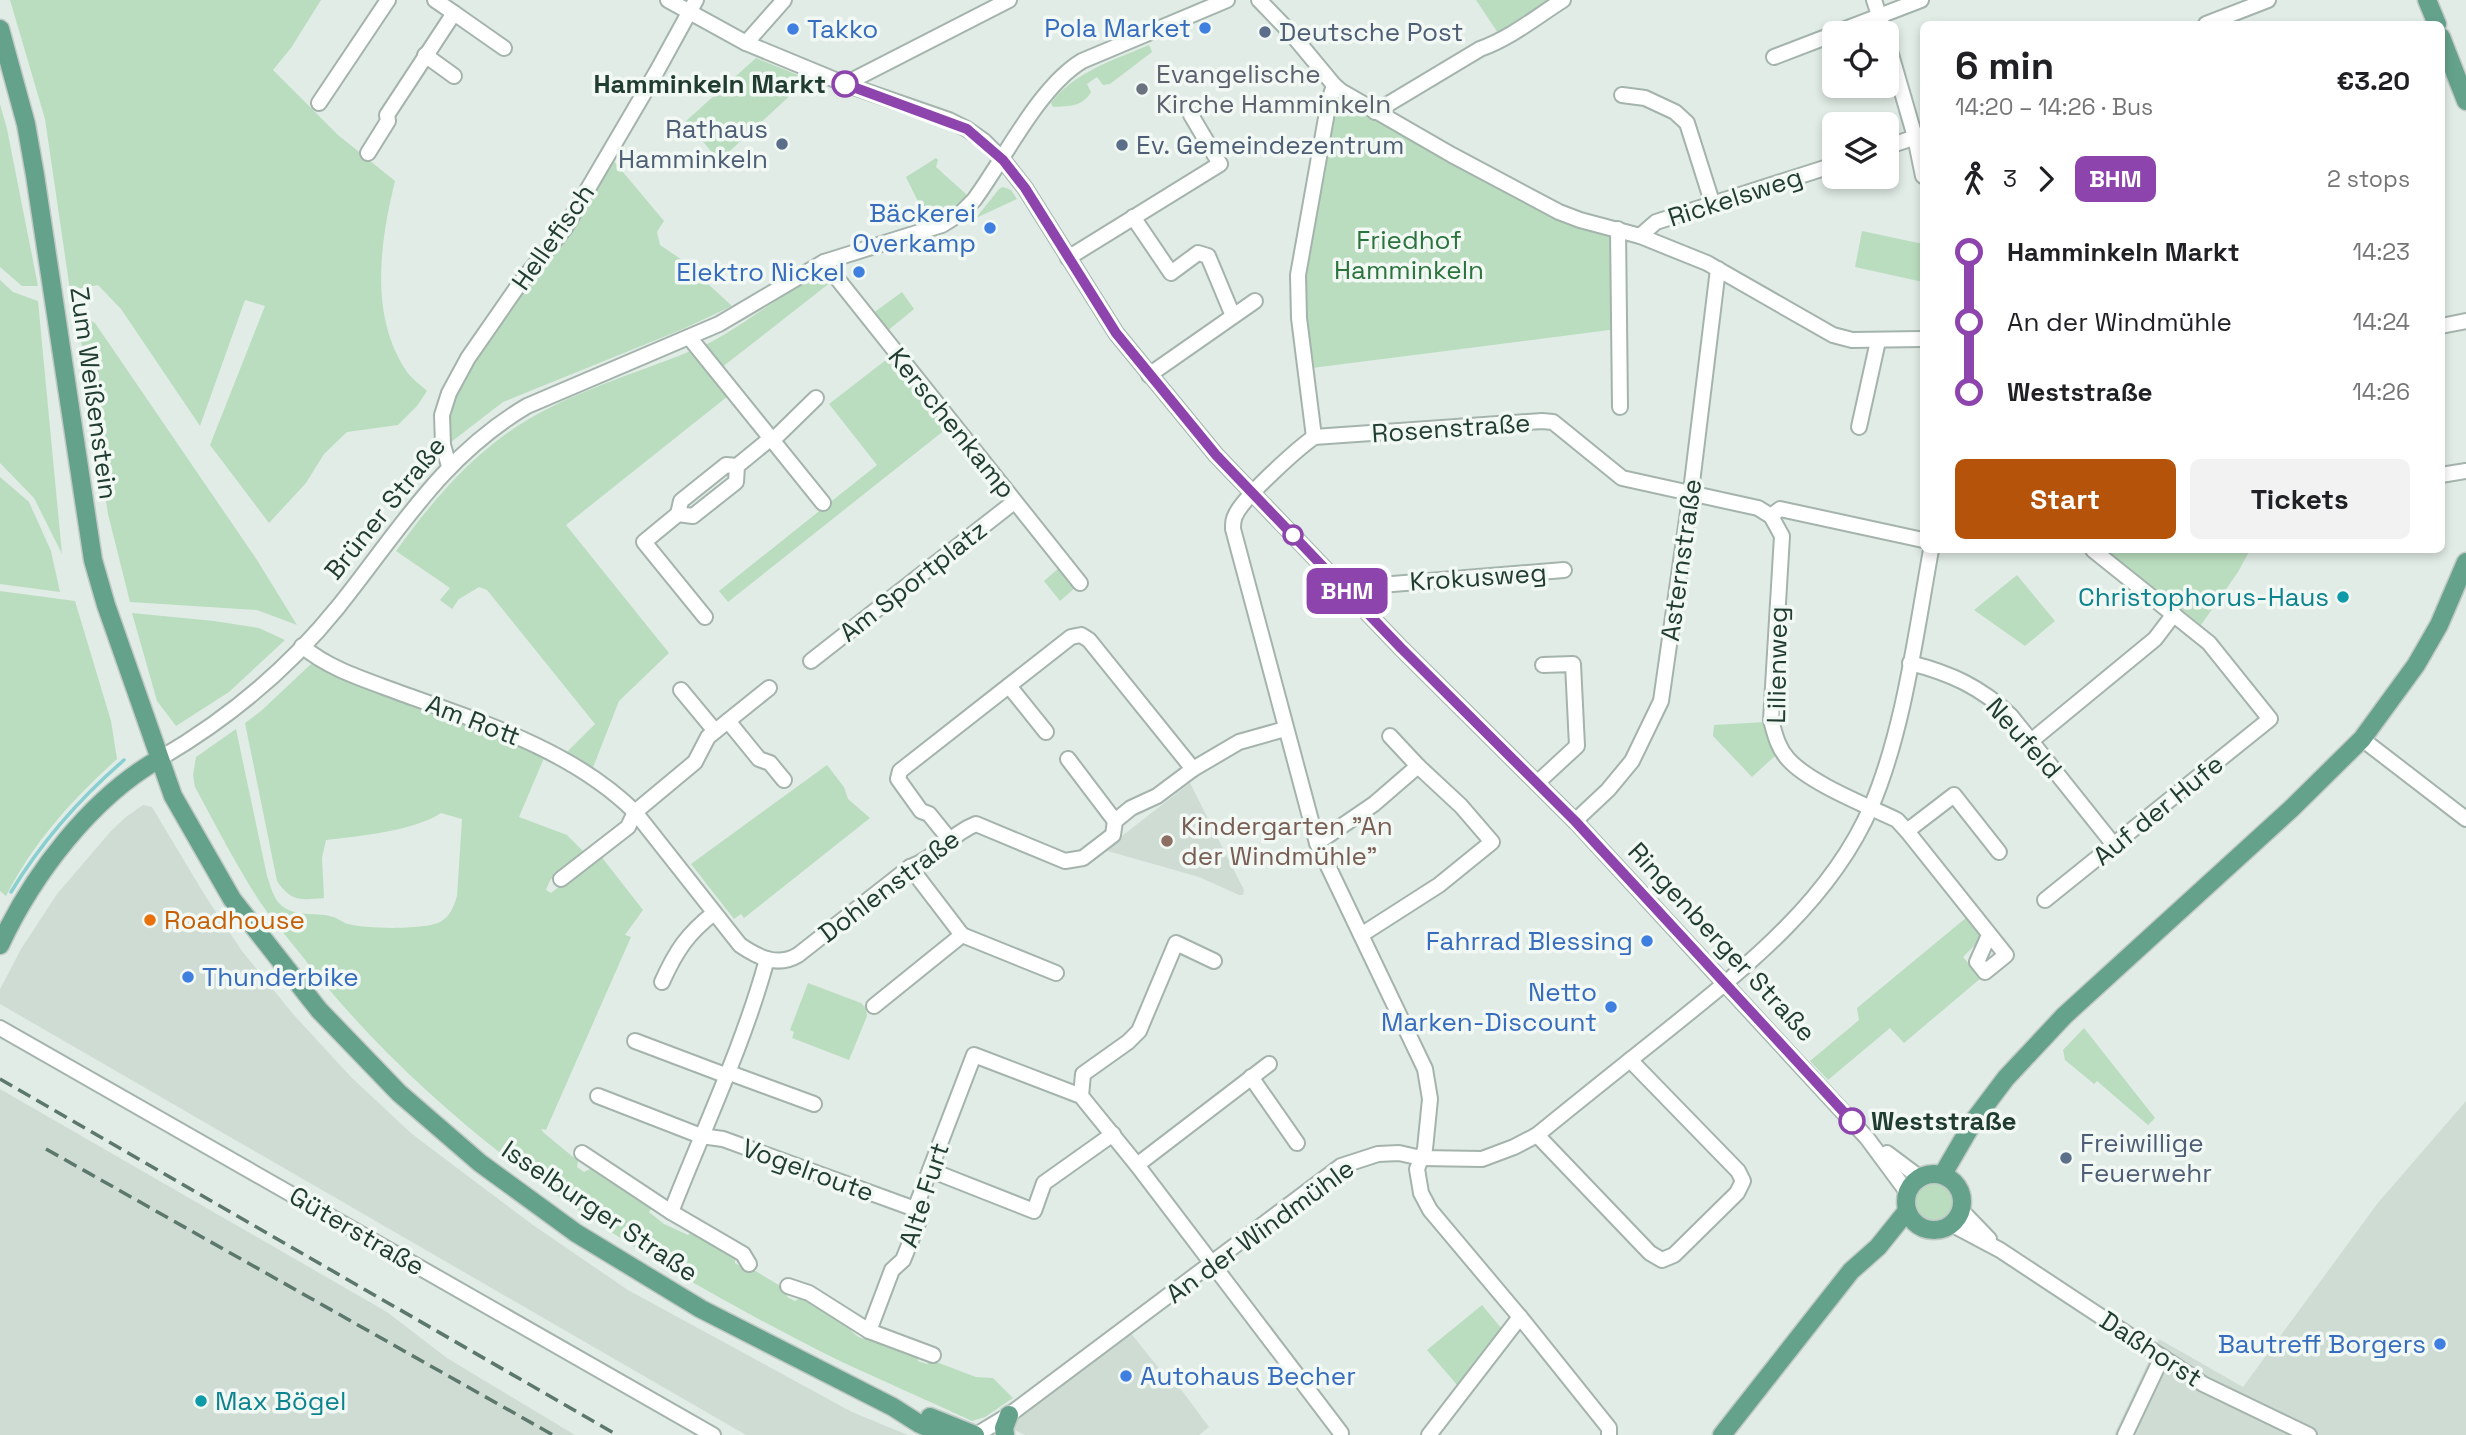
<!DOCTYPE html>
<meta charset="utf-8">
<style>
body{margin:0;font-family:"Space Grotesk",sans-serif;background:#f2f2f2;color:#202124;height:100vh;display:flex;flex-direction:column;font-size:26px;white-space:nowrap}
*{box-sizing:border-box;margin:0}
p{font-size:23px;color:#757577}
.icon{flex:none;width:38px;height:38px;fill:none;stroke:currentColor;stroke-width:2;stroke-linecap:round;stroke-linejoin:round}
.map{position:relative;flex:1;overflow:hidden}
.drawer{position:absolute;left:1920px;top:21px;width:525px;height:532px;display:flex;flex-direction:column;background:#fff;border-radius:10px;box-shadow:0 4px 10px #0003}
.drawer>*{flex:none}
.badge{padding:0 14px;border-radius:10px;font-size:24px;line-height:46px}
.controls{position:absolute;left:1822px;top:21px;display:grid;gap:14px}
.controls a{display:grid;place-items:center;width:77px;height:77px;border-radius:10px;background:#fff;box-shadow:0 4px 10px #0003;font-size:35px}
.map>.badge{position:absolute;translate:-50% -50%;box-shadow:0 0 0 4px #fff}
.legs{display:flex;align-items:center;gap:10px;height:77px;padding:0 35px;font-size:23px}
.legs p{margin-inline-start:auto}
.headline{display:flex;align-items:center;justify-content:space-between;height:119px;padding:0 35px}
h1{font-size:38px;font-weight:600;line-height:52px}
.cta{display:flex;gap:14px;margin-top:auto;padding:14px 35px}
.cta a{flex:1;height:80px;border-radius:10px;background:#b45309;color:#fff;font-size:28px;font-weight:600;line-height:80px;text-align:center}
.cta a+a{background:#f2f2f2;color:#202124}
ul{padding:0 35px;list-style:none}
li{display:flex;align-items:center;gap:24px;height:70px;font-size:26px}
li i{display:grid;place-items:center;width:10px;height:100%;margin:0 9px;background:currentColor}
li i::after{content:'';width:18px;height:18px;margin:-9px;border:5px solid;border-radius:50%;background:#fff}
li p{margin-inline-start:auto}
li:first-child i{background:linear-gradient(#0000 50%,currentColor 0)}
li:last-child i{background:linear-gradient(currentColor 50%,#0000 0)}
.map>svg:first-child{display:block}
</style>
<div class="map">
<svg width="2466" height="1435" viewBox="0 0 2466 1435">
<rect width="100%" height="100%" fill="#e1ece6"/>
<g fill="#cfdcd4">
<path d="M1190,783L1244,890L1243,895H1239L1199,877L1104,850Z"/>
<path d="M143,805L152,807L206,897L242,951L293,1014L351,1077L412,1134L533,1225L628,1290L852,1412L908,1435H746L0,1004V989L7,976L21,949L57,894L111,831L127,816Z"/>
<path d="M0,1089L387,1312L447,1358L575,1435H0Z"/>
<path d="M2466,1101V1435H2114L2159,1339L2243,1387L2377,1204Z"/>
<path d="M1130,1332L1173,1386L1177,1384L1209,1427L1199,1435H1025L1012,1429L1014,1422L1030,1409Z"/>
</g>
<g fill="#baddbf">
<path d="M10,0H321L291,48L273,70L338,135L395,181C380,243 369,316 407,372C412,379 421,385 427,391L417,406L398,425L347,432L324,454L306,483L269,523L210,445L265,306L245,300L200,426L121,309L98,285L70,290L45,119Z"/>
<path d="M1476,0H1555L1498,33Z"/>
<path d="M1149,45L1152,52L1110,84L1103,85L1097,77L1087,84L1091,92C1082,107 1070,106 1053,107L1051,103C1074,72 1114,60 1149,45Z"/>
<path d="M756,58L808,79L719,161L686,121Z"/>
<path d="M1339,95C1385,126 1434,153 1483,179C1524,202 1564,228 1611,233L1617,329L1312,368L1302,290L1335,97Z"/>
<path d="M0,104L7,129L38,286H22L0,267Z"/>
<path d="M936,158L938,160L936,167L967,195L950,211L928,222L906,177Z"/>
<path d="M612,159L664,221L657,232L660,245L682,260L732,306L683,329L503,402L446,446L455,392L468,368Z"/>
<path d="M1003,187L1011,190L1017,199L976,218L999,189Z"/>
<path d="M1862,231L1923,244V282L1855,267Z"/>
<path d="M819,274H824L831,282L721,368L703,346C745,326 778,295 819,274Z"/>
<path d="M0,280L13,292L38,301L62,554L34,498L0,463Z"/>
<path d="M902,292L914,309L886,332L872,314Z"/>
<path d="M77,314L95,323L257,560L297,625L257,610L130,602L108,514Z"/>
<path d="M691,351L728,396L566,525L669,653L619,701L592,770L565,754L595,724L487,590L479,587L459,599L452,609L440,600L450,588L396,551C430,504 469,457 519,425C571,392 634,374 691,351Z"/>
<path d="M891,356L947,425L946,429L728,602L719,591L877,465L829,404Z"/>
<path d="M0,477L29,502L51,551L60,592L0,584Z"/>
<path d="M2111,550H2250L2238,572L2201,625L2108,551Z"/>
<path d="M1060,567L1076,587L1060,601L1044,581Z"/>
<path d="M2017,575L2055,621L2025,646L1974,610Z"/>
<path d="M0,591L75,601L111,721L117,759C72,800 34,841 6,896L0,891Z"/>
<path d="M132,613L214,621L259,628L285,640L229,692L176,726L157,701Z"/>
<path d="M311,664L358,684L476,726L544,758L519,817L567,835L584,852L550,880L546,890L551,893L600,855L643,910L625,935L631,937L546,1130L541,1129L544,1133L578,1161L577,1167L584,1172L590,1169L651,1209L649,1212L664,1224L688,1235L693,1231L735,1256V1263L740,1266L742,1263L789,1291L787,1297L795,1301L800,1298L848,1326C857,1341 869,1340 884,1342C895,1344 907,1351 918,1355V1361L927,1364L931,1360L976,1377L993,1378L1013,1398L985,1417L972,1421C929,1401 885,1382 842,1362C640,1262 442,1137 302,956C288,938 273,921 260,902C236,865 216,826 195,787L193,775L196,757L236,729L267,876C271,887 274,902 285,908C299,917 318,912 333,917C338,918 343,923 348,924C364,929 425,930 440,922C450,917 454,906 457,896L462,819L441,813C414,831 359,836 326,840L322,858L324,898C301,900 291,902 277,881L245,723L261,711Z"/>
<path d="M1766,722L1777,754L1752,777L1713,736L1714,725Z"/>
<path d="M827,765L844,787L848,799L870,818L744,918L741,914L734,919L691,864Z"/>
<path d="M1967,917L1981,934V939L1963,957L1981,978L1904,1043L1890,1028L1828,1080L1810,1061L1859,1020L1857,1008Z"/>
<path d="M808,983L861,1003L866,1008L867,1016L849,1060L792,1038L794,1032L790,1030Z"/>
<path d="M2084,1028L2155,1118L2148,1125L2097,1081L2094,1084L2065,1060L2063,1050Z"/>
<circle cx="1935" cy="1202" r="23"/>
<path d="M1482,1305L1502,1329L1458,1386L1427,1350Z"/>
</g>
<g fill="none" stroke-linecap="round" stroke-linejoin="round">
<path stroke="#89cfd1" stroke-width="3.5" d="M11,892C42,841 79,799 124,760"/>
<defs>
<g id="minor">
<path d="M668,0L746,43L845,84L949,120L967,129L984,141L1003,160L1025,188L1116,333L1216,455L1401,648L1575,821L1867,1138L1907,1192"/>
<path d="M1259,0L1290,32L1334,85L1341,91L1452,155L1559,212L1580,220L1640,236L1707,263L1833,335L1852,340L1923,339"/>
<path d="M1874,0L1885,33"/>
<path d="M454,13L504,48"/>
<path d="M2206,24L2268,0"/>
<path d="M1835,33L1921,0"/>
<path d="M1886,37L1915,137L1923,176"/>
<path d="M746,43L784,0"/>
<path d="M425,55L454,76"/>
<path d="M1774,57L1834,34"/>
<path d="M845,84L1009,0"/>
<path d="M1622,95L1645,98L1675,112L1687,123L1713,205"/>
<path d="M319,103L388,0"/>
<path d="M1375,112L1480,49C1511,38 1536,17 1563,0"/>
<path d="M1886,147L1922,135"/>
<path d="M368,153L388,121L387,115L454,13L435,0"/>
<path d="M1133,217L1171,273L1198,253L1208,256L1233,316"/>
<path d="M1618,229L1620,407"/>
<path d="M1640,236L1656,222L1834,165"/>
<path d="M1068,258L1220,164L1191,115"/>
<path d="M824,262L1080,583"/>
<path d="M2441,326L2466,321"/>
<path d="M689,337L823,503"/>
<path d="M1149,375L1255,301"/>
<path d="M1859,427L1878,341"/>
<path d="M1314,437L1299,318L1298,275L1329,101L1334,85"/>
<path d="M772,441L816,398"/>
<path d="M449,466L443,445L442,415L449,393L468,358L520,283L565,228L657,71L696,0"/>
<path d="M737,466L736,482L693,516L678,514L681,501L726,465L737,466L770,439"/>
<path d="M2441,475L2466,471"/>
<path d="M678,514L644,542L705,617"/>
<path d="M1771,516L1780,509L1923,540"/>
<path d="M1355,599L1368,586L1564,570"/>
<path d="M302,646C330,670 369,681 403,694C484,723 572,750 635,812L740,945C759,958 778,967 798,955L910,867C936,858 950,834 976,824L1065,861L1083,858L1113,835L1115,821L1131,808L1157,796L1193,769L1239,742L1285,729"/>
<path d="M811,661L1014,502"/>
<path d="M1910,663C1950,673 1981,687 2011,716L2114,845"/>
<path d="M1009,686L1046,732"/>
<path d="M681,690L715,731"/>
<path d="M728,721L759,759L770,763L784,780"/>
<path d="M1390,736L1418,766"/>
<path d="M2362,739L2466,819"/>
<path d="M2031,741L2155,639L2174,614"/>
<path d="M159,759C226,720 289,668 338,607C399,531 441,457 527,406L719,324L824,262L942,225L961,213L974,200C1005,158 1039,87 1082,61L1227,0"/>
<path d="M1068,759L1115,821"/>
<path d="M1537,783L1577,746L1573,664L1543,665"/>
<path d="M1575,821L1608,790L1632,761L1661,701L1691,491L1718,269"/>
<path d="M1907,831L1954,795L1999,852"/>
<path d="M950,840L929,814L921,811L898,779L900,771L1071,637L1081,635L1089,640L1193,769"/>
<path d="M1317,843L1374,804L1418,766L1461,806L1492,842L1439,885L1361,935"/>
<path d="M561,879L628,827L635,812L695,762L708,737L769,688"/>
<path d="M2045,900L2270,719L2209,643L2093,550"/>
<path d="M962,935L1056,973"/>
<path d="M662,982C676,951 687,934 714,913"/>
<path d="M874,1006L962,935L910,867"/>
<path d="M0,1028L713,1435"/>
<path d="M635,1041L725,1075"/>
<path d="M727,1072L814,1104"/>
<path d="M1251,1077L1297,1143"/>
<path d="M598,1096L701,1136L723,1139L915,1209"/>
<path d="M1081,1096L1083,1074L1128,1042L1139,1031L1176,943L1214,961"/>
<path d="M1537,1135L1650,1253L1662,1260L1674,1255L1737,1193L1743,1181L1738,1171L1630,1060"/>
<path d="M582,1153L671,1212"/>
<path d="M1887,1153L1919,1177"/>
<path d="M1137,1165L1269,1064"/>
<path d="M930,1170L1034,1211L1044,1183L1113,1134"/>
<path d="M1961,1210L1989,1239"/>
<path d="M1951,1224L2000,1250L2203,1384L2309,1435"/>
<path d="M749,1264L743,1254L671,1212C703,1130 744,1044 767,959"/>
<path d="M788,1286L809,1293L869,1331L933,1355"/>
<path d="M1520,1317L1430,1210L1421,1193L1417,1169L1425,1149L1430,1099L1425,1069L1317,843L1233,529C1233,523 1233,519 1236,514C1245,496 1296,450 1314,437L1542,421L1553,422L1622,478L1758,508L1771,516L1782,536L1771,720C1775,735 1778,748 1788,759C1809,783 1868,806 1897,820L1907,831L2006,955L1985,972L1977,962L1989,935"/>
<path d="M869,1331L892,1270L903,1260L918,1223L915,1209L974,1055L1081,1096L1137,1165L1341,1433"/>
<path d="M976,1435L1009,1415L1341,1166L1378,1154L1399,1153L1421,1158L1482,1159L1514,1147L1537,1135C1581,1099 1625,1064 1669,1029C1746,967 1831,900 1871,807C1904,730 1916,632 1931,550"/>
<path d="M1429,1435L1520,1317L1609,1428V1435"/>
<path d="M2125,1435L2162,1357"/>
</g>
<g id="major">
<path d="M2427,0L2437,24"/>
<path d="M0,29L26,124L35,175L93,560L106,605L173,796L232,899L319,1010L399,1093L480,1163L576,1233L701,1309L893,1407L918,1423L944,1435"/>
<path d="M2441,37L2466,101"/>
<path d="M0,945C33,874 91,798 159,759"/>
<circle cx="1934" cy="1202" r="28"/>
<path d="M1943,1174L1975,1119L2006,1078L2064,1016L2291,809L2362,739L2416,665L2439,625L2466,562"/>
<path d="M930,1417L975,1435"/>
<path d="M1005,1435L1004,1428L1009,1415"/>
<path d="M1722,1435L1851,1271L1878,1247L1907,1211"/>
</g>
</defs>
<use href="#minor" stroke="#a4b4ac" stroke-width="18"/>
<use href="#major" stroke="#c1c9c6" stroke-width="21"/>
<use href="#minor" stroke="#fff" stroke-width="14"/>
<use href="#major" stroke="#65a28b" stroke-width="18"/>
<g stroke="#5c786d" stroke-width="3.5" stroke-dasharray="14 7" stroke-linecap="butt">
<path d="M0,1079L617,1435"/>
<path d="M46,1149L553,1435"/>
</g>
</g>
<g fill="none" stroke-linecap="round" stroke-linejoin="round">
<defs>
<path id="line-1" d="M845,84L967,129L1003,160L1025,188L1116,333L1216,455L1401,648L1575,821L1852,1121"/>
</defs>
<use href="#line-1" stroke="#fff" stroke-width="16"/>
<use href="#line-1" stroke="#8e44ad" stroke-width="10"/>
</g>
<g fill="#3f7fe0" stroke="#f2f8f4" stroke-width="2.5">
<circle cx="1205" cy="28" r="7"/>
<circle cx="793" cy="29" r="7"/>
<circle cx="990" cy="228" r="7"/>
<circle cx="859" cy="272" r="7"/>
<circle cx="1647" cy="941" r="7"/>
<circle cx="188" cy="977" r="7"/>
<circle cx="1611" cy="1007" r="7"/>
<circle cx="2440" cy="1344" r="7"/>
<circle cx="1126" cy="1376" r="7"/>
</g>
<g fill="#5c6f8a" stroke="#f2f8f4" stroke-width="2.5">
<circle cx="1265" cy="32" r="7"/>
<circle cx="782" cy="144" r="7"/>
<circle cx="1122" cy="145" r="7"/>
<circle cx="2066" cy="1158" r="7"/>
</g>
<g fill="#fff" stroke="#8e44ad" stroke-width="3.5">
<circle cx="845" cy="84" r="12"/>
<circle cx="1293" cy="535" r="9"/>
<circle cx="1852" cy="1121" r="12"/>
</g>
<circle fill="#6b7280" stroke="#f2f8f4" stroke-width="2.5" cx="1142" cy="89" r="7"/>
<g fill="#0f9aa8" stroke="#f2f8f4" stroke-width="2.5">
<circle cx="2343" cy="597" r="7"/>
<circle cx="201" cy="1401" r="7"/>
</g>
<circle fill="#8d6e63" stroke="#f2f8f4" stroke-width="2.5" cx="1167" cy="841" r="7"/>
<circle fill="#e8710a" stroke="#f2f8f4" stroke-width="2.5" cx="150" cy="920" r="7"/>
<g text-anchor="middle" stroke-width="7" stroke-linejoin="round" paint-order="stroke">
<g font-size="26" fill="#366cbe" stroke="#f2f8f4" text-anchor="end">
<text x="1191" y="37">Pola Market</text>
<text x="807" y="38" text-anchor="start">Takko</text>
<text x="976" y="222">Bäckerei<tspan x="976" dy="30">Overkamp</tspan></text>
<text x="845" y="281">Elektro Nickel</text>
<text x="1633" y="950">Fahrrad Blessing</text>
<text x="202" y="986" text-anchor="start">Thunderbike</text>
<text x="1597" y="1001">Netto<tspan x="1597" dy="30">Marken-Discount</tspan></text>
<text x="2426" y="1353">Bautreff Borgers</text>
<text x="1140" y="1385" text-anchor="start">Autohaus Becher</text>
</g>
<g font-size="26" fill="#4e5e75" stroke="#f2f8f4" text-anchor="start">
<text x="1279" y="41">Deutsche Post</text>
<text x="768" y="138" text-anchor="end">Rathaus<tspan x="768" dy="30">Hamminkeln</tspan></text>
<text x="1136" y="154">Ev. Gemeindezentrum</text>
<text x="2080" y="1152">Freiwillige<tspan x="2080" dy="30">Feuerwehr</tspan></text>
</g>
<g font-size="26" fill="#5b616d" stroke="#f2f8f4" text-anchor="start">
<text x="1156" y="83">Evangelische<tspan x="1156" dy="30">Kirche Hamminkeln</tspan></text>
</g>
<g font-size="26" font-weight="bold" fill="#213d32" stroke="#f2f8f4" text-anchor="end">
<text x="826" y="93">Hamminkeln Markt</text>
<text x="1871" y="1130" text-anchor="start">Weststraße</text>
</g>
<g font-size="26" fill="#213d32" stroke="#f2f8f4">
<text transform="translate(1735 197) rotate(-18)" y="9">Rickelsweg</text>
<text transform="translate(553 237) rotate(-55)" y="9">Hellefisch</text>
<text transform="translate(94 393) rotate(82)" y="9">Zum Weißenstein</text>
<text transform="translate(952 423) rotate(51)" y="9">Kerschenkamp</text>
<text transform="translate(1451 428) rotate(-4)" y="9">Rosenstraße</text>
<text transform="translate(385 508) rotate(-51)" y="9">Brüner Straße</text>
<text transform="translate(1681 560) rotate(-82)" y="9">Asternstraße</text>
<text transform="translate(1478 577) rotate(-4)" y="9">Krokusweg</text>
<text transform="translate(913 581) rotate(-38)" y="9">Am Sportplatz</text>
<text transform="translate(1777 665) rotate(-89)" y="9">Lilienweg</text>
<text transform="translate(473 720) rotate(21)" y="9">Am Rott</text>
<text transform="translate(2024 738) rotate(48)" y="9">Neufeld</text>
<text transform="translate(2158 810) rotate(-39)" y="9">Auf der Hufe</text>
<text transform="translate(889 886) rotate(-37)" y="9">Dohlenstraße</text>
<text transform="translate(1722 942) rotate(47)" y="9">Ringenberger Straße</text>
<text transform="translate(808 1170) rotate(20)" y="9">Vogelroute</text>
<text transform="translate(924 1195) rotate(-72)" y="9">Alte Furt</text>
<text transform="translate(600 1211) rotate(34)" y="9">Isselburger Straße</text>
<text transform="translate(357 1231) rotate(30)" y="9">Güterstraße</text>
<text transform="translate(1260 1231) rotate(-36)" y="9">An der Windmühle</text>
<text transform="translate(2151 1349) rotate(33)" y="9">Daßhorst</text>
</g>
<g font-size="26" fill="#2b743e" stroke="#f2f8f4">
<text x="1409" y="249">Friedhof<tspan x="1409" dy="30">Hamminkeln</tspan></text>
</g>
<g font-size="26" fill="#0d838f" stroke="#f2f8f4" text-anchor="end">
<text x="2329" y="606">Christophorus-Haus</text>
<text x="215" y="1410" text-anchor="start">Max Bögel</text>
</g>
<g font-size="26" fill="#785e54" stroke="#f2f8f4" text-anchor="start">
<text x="1181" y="835">Kindergarten "An<tspan x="1181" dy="30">der Windmühle"</tspan></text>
</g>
<g font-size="26" fill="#c56008" stroke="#f2f8f4" text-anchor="start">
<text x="164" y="929">Roadhouse</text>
</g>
</g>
</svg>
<div class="controls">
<a><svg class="icon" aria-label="locate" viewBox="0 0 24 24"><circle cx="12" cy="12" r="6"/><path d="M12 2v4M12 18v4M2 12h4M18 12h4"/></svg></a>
<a><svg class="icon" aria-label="layers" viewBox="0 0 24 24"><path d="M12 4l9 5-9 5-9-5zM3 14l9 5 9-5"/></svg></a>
</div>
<b class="badge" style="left:1347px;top:591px;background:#8e44ad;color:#fff">BHM</b>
<section class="drawer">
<div class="headline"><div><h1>6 min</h1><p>14:20 – 14:26 · Bus</p></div><b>€3.20</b></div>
<div class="legs"><svg class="icon" aria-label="walk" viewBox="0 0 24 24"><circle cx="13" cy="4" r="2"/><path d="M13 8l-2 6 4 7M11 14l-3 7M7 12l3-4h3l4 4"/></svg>3<svg class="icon" aria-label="forward" viewBox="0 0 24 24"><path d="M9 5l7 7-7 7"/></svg><b class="badge" style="background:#8e44ad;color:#fff">BHM</b><p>2 stops</p></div>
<ul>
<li><i style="color:#8e44ad"></i><b>Hamminkeln Markt</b><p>14:23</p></li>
<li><i style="color:#8e44ad"></i><span>An der Windmühle</span><p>14:24</p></li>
<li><i style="color:#8e44ad"></i><b>Weststraße</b><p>14:26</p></li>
</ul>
<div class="cta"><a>Start</a><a>Tickets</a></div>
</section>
</div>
